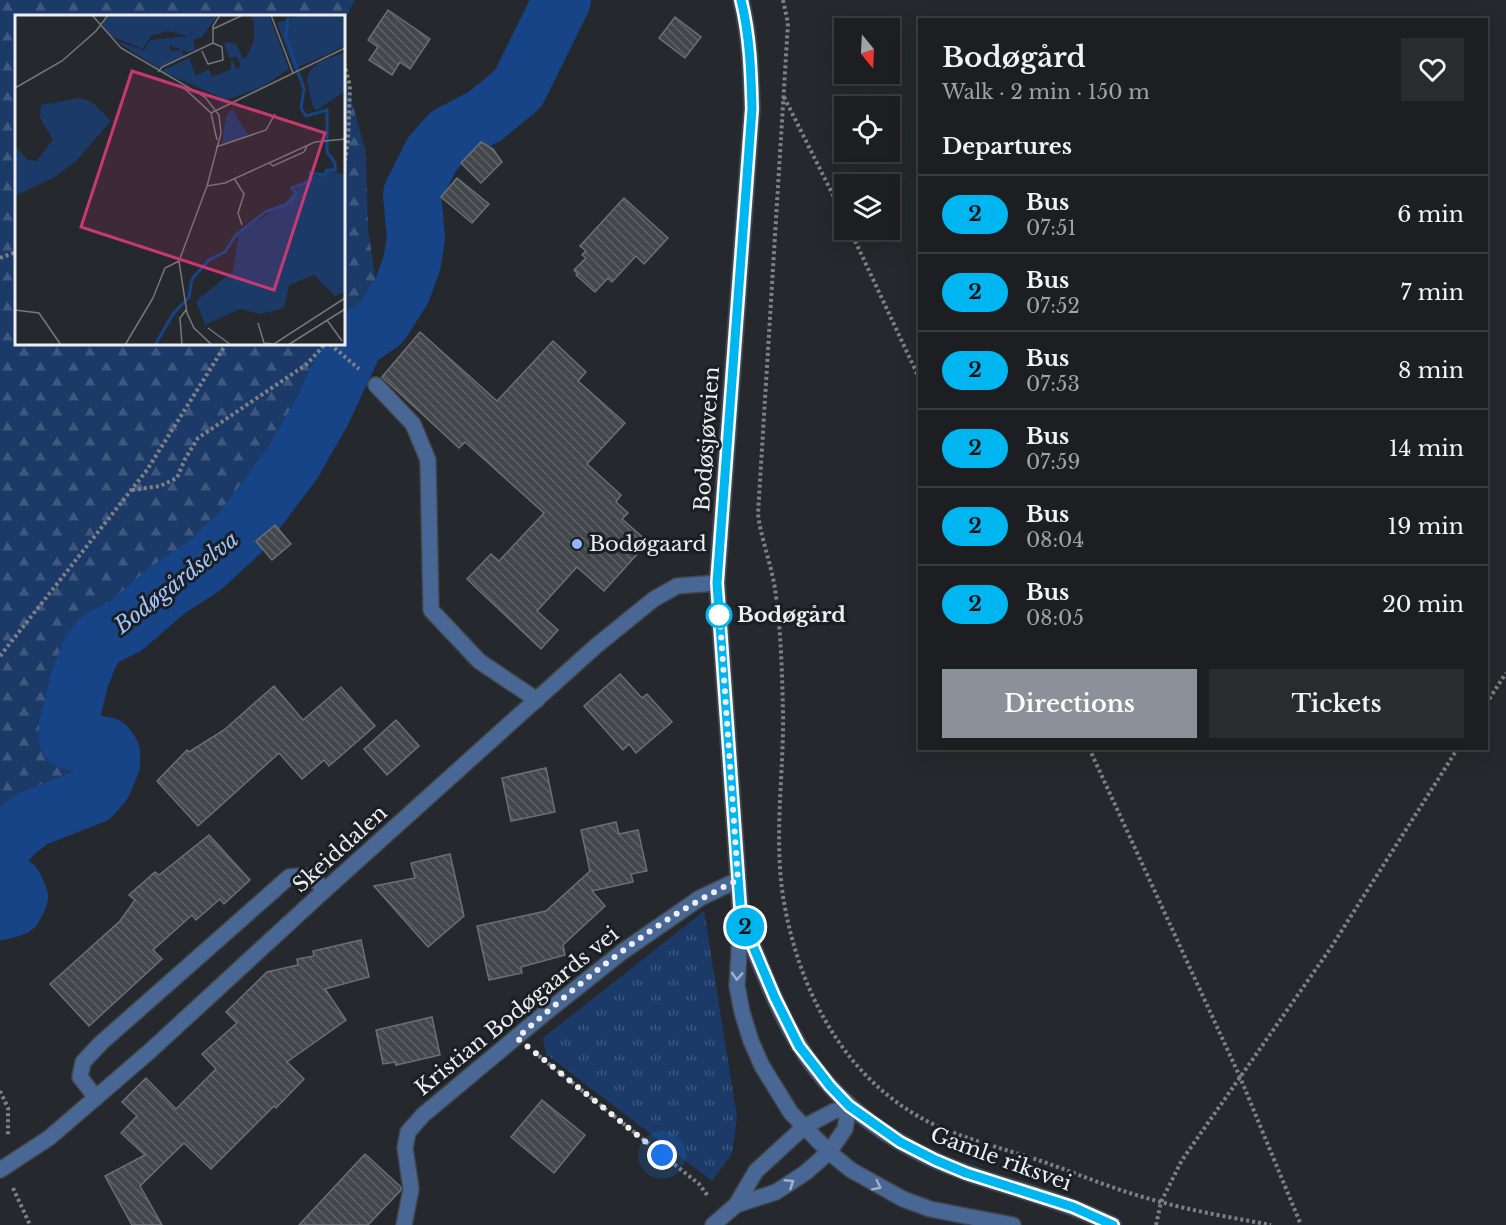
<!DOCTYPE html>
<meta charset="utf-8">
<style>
body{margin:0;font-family:"Libre Baskerville",serif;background:#292b2e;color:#f1f3f6;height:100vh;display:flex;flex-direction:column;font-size:22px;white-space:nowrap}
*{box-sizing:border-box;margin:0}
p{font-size:20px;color:#a0a2a5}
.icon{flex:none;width:33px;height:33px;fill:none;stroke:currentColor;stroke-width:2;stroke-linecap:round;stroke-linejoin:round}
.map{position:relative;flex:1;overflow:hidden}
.panel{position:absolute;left:918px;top:18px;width:570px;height:732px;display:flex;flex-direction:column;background:#1c1e21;border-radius:0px;box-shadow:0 6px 24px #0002,0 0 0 2px #3a3c3f}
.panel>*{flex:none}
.badge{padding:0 12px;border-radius:20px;font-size:21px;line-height:39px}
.needle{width:39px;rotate:162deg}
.fabs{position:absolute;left:834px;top:18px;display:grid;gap:12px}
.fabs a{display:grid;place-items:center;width:66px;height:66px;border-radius:0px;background:#1c1e21;box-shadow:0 6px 24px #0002,0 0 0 2px #3a3c3f;font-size:30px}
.you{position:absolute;width:30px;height:30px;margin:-15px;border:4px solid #fff;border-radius:50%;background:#1a73e8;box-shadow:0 0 0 9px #1a73e833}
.map>.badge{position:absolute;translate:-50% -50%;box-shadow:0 0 0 3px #fff}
h2{padding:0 24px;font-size:22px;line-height:54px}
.round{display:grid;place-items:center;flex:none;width:63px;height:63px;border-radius:0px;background:#292b2e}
.headline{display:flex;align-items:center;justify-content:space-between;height:102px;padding:0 24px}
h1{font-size:28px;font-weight:600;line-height:45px}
.cta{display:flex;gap:12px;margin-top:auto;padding:12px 24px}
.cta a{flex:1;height:69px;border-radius:0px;background:#8c9099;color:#fff;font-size:24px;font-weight:600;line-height:69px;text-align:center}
.cta a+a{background:#292b2e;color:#f1f3f6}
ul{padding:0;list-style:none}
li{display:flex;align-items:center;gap:18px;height:78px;padding:0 24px;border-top:2px solid #3a3c3f}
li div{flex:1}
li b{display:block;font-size:22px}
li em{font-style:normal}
li .badge{min-width:66px;font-weight:700;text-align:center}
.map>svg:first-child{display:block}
</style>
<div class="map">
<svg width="1506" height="1225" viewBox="0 0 1506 1225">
<defs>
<pattern id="forest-firs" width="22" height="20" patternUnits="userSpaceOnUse" patternTransform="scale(1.5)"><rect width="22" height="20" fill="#1c3a68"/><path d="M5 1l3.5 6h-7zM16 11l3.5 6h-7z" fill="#3d577e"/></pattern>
<pattern id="park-tufts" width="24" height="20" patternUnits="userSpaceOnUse" patternTransform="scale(1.5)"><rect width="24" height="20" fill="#1c3a68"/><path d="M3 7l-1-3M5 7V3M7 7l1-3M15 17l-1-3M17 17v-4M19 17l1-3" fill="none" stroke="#3d577e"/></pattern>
<pattern id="building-back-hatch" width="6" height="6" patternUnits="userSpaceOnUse" patternTransform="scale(1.5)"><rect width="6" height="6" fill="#43464b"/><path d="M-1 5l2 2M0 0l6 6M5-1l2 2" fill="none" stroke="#5e6165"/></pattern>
</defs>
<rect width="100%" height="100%" fill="#25282c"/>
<path fill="url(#forest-firs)" d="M0,0H355L344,21V16H16V344H344V73L366,153L368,229L382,322L355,342L229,536L122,637L85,702L86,750L77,798L40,842L15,889L0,894Z"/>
<path fill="url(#park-tufts)" d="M704,911L737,1117L732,1154L712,1181L546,1054L543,1038Z"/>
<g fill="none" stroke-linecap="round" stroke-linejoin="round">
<g stroke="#174487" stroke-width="58">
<path d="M0,845L32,819L93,795L103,783L111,764V753L106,746L77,742L68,739V727L80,678L90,653L100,639L126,626L166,591L203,567L240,533L292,464L322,412L355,341L382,322L402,290L412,263L416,238L412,194L432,154L449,135L485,116L518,89L562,0"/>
<path d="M0,879L14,886L19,897L14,907L0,911"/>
</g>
</g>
<g fill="url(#building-back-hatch)" stroke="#6c6f75" stroke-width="1.5">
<path d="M388,10L430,39L410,69L400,62L392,75L369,60L378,47L368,40Z"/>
<path d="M675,17L701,37L685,58L659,38Z"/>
<path d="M481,142L493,149L502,162L481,183L461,163Z"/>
<path d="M457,178L489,204L472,223L441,197Z"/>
<path d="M624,198L668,238L644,264L636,256L612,282L608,278L595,292L576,275L578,274L574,270L586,258L582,255L586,251L580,246Z"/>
<path d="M420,332L497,401L553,341L586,372L578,381L625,423L587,464L621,495L616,502L628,513L622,519L648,542L604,591L577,567L537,611L558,630L541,649L467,579L491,554L499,561L544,513L465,442L459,448L382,377Z"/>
<path d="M275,525L291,544L272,560L256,541Z"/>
<path d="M620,674L642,698L647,694L672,722L636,753L629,744L623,750L584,706Z"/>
<path d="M274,686L303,720L341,687L375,726L329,766L324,760L302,779L279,753L198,826L157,781L187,750L189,752L224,730Z"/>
<path d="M396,720L419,746L387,775L364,749Z"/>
<path d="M546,768L555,812L511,821L502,778Z"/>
<path d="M616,822L619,834L638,830L647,871L631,874L633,882L592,891L605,906L563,945L565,955L521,967L522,973L489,980L477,926L546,911L590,871L581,830Z"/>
<path d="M209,835L250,880L224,904L220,899L196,920L192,915L153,950L162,959L89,1026L50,984L120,921L135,900L129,895L155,872L159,875Z"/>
<path d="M450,854L464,916L428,947L374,886L415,878L411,863Z"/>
<path d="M361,940L369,977L325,989L346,1020L287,1062L304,1079L276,1108L274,1106L211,1169L184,1143L140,1186L162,1225H132L105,1176L145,1155L121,1133L137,1116L122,1102L146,1078L176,1109L216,1069L202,1054L237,1023L226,1012L267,972L298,965L297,959L314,956L313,951Z"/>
<path d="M432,1017L440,1055L396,1065L395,1062L383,1064L376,1030Z"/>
<path d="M542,1100L585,1135L554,1173L511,1137Z"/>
<path d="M365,1154L401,1187V1190L368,1225H299Z"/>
</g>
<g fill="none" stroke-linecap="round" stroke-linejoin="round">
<defs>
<g id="minor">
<path d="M741,0C750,36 751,72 752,109L717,583L741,918L737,986L742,1012L751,1041L762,1066L791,1113L829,1152L851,1170L903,1199L930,1209L1013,1225"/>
<path d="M376,385L413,424L428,460L431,610L479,661L537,700"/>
<path d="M742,920C760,962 775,1006 799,1045C837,1107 899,1149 967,1173C1001,1185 1037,1194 1071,1207C1085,1212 1099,1219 1113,1225"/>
<path d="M96,1098L80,1077L83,1062L101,1043L289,877C308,874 312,876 325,890"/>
<path d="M0,1170L49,1138L150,1051L325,890L596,646L654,599L677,586L717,583"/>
<path d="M736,1205L776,1192L805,1173L829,1152L845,1129L849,1106"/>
<path d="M404,1225L411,1189L405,1148L408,1132L423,1115L544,1014L622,952L700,898L738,880"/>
<path d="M713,1225L736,1205L756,1171L804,1127L832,1112L849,1106"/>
</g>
</defs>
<use href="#minor" stroke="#414448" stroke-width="18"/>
<g stroke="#7e8084" stroke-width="4" stroke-dasharray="3 3" stroke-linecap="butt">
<path d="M783,0L788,23L758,514C761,539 771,563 775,589C781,629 782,671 783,712C784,774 773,840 784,902C800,995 848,1085 937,1126C971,1141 1009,1150 1044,1162C1083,1176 1121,1192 1161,1202C1197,1212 1235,1218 1271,1225"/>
<path d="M784,97L844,217"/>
<path d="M344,167L348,141L350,86L344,63"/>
<path d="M850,230L920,380"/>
<path d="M0,258L16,252"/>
<path d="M330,344L359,369"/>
<path d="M132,490L160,486L177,478L185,459L198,438L307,364L325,344"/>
<path d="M0,656L147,470L226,344"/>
<path d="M1486,704L1506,673"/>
<path d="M1089,748L1240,1077L1301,1225"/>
<path d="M534,1052L699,1184L708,1196"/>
<path d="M0,1091L8,1108V1137"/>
<path d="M13,1188L30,1225"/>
<path d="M1156,1225L1161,1202L1182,1160L1330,949L1458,748"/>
</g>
<use href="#minor" stroke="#496795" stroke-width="15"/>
</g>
<defs><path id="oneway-chevron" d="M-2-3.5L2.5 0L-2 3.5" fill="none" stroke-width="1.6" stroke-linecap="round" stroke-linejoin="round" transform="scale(1.5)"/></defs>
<g stroke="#a3b1c8">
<use href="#oneway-chevron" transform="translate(737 976) rotate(93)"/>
<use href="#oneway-chevron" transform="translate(790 1183) rotate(-33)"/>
<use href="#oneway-chevron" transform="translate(877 1186) rotate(27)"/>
</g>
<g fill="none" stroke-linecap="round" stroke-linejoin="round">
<defs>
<path id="line" d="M741,0C750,36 751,72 752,109L717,583L741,918L775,998L799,1046L830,1086L849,1106L900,1142L935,1160L966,1173L1073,1207L1113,1225"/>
</defs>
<use href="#line" stroke="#fff" stroke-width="14"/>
<use href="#line" stroke="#00b6f0" stroke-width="9"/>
<path stroke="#eceef1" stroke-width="6" stroke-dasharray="0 10.8" d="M662,1155L517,1038C585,978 656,919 738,880L719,606V615"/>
</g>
<circle fill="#8db9fc" stroke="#1b1e22" stroke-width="2" cx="577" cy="544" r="6"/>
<circle fill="#fff" stroke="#00b6f0" stroke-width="3" cx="719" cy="615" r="12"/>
<g text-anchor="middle" stroke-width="6" stroke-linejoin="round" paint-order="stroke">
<g font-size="21" fill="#eceef1" stroke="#1b1e22">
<text transform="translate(707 439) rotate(-86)" y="7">Bodøsjøveien</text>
<text transform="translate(340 849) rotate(-42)" y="7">Skeiddalen</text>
<text transform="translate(517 1011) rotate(-39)" y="7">Kristian Bodøgaards vei</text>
<text transform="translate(1001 1159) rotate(20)" y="7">Gamle riksvei</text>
</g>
<g font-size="21" fill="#eceef1" stroke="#1b1e22" text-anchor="start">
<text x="589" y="551">Bodøgaard</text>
</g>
<g font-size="21" font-weight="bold" fill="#eceef1" stroke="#1b1e22" text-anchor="start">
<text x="737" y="622">Bodøgård</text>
</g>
<g font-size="22" font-style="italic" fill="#9fc4fe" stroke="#1b1e22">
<text transform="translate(176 582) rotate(-38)" y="8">Bodøgårdselva</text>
</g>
</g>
<g transform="translate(15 15)">
<rect width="330" height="330" fill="#25282c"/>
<path d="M203,0L187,22L178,25L180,35L173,37L154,30L156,36L167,35L169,41L143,53L101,26L129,35L135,25L174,21L189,6Z" fill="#1c3a68"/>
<path d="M92,0H198L173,21L153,16L136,21L128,34L96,21L87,10ZM65,83L77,87L96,106L61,146L40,162L0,181V131L13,145L21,146L38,125L25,103L26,90ZM312,156L330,159V277L320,281L299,260L274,270L269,293L246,299L225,294L190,310L181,286L218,256L224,218L270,188L294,161H309Z" fill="#1c3a68"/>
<path d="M234,0H254L274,54L247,72L211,85L146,56L182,39L174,43L181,61L194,54L197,62L216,54V44L222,54L226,51L222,42L214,43L209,27L221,29L228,43L231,42L239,26V7ZM284,0H330V31L279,54L262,8ZM330,37V76L302,95L298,92L292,65L294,57L304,47ZM217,94L233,120L207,129L211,101Z" fill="#1c3a68"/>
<path fill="none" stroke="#174487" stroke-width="3" d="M140,330L158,299L174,282L177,264L194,245L210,237L220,221L250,197L275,188L281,178L277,173L296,166L295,158L309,160L312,155H320V148L312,137V95L291,101L286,93L289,74L271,22L273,2"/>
<path fill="none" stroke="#75777b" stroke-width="1.5" d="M77,0L106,33L190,82L204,100L206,118L192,171L164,246L172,298L179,313L197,330M256,0L278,58M198,14L228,0M187,36L193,49L208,45L207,32L198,28M143,57L147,52L198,28V11L205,0M0,73L47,46L81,16L93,0M169,73L196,98L202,125M196,98L330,33M201,132L251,115L260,99M254,148L258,151L289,137L292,131M219,163L229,179L223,198L227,210M192,171L210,168L300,127L330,124M0,295L24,298L46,330M312,305L327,326M243,308L249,328L259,329L330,283M193,313L216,330M110,330L138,283L150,253L164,246M167,330L165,303L171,295M273,330L330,294"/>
<path fill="#c83872" fill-opacity="0.15" stroke="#c83872" stroke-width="3" d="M117,56L310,118L259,275L66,212Z"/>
<rect width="330" height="330" fill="none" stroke="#eceef1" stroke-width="3"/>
</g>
</svg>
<div class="fabs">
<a><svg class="needle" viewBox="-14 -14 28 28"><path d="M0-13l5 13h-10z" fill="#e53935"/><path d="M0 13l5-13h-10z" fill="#a0a2a5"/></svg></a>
<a><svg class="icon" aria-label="locate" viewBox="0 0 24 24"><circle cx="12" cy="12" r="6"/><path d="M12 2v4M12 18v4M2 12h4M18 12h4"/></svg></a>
<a><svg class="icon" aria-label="layers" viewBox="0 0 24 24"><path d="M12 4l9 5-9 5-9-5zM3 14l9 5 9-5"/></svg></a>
</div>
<div class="you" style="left:662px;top:1155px"></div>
<b class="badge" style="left:745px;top:927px;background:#00b6f0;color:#111">2</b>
<section class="panel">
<div class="headline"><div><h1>Bodøgård</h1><p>Walk · 2 min · 150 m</p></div><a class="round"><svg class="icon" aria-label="heart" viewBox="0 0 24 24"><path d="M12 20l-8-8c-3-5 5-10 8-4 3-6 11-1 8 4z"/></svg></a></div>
<h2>Departures</h2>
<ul>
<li><span class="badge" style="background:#00b6f0;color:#111">2</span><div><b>Bus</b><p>07:51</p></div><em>6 min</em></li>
<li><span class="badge" style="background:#00b6f0;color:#111">2</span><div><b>Bus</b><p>07:52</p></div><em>7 min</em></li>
<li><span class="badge" style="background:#00b6f0;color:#111">2</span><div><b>Bus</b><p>07:53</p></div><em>8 min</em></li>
<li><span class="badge" style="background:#00b6f0;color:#111">2</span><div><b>Bus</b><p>07:59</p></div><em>14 min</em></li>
<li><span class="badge" style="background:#00b6f0;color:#111">2</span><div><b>Bus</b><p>08:04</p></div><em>19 min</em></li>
<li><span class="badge" style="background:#00b6f0;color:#111">2</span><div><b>Bus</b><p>08:05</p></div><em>20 min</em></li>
</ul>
<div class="cta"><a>Directions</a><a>Tickets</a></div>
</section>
</div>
